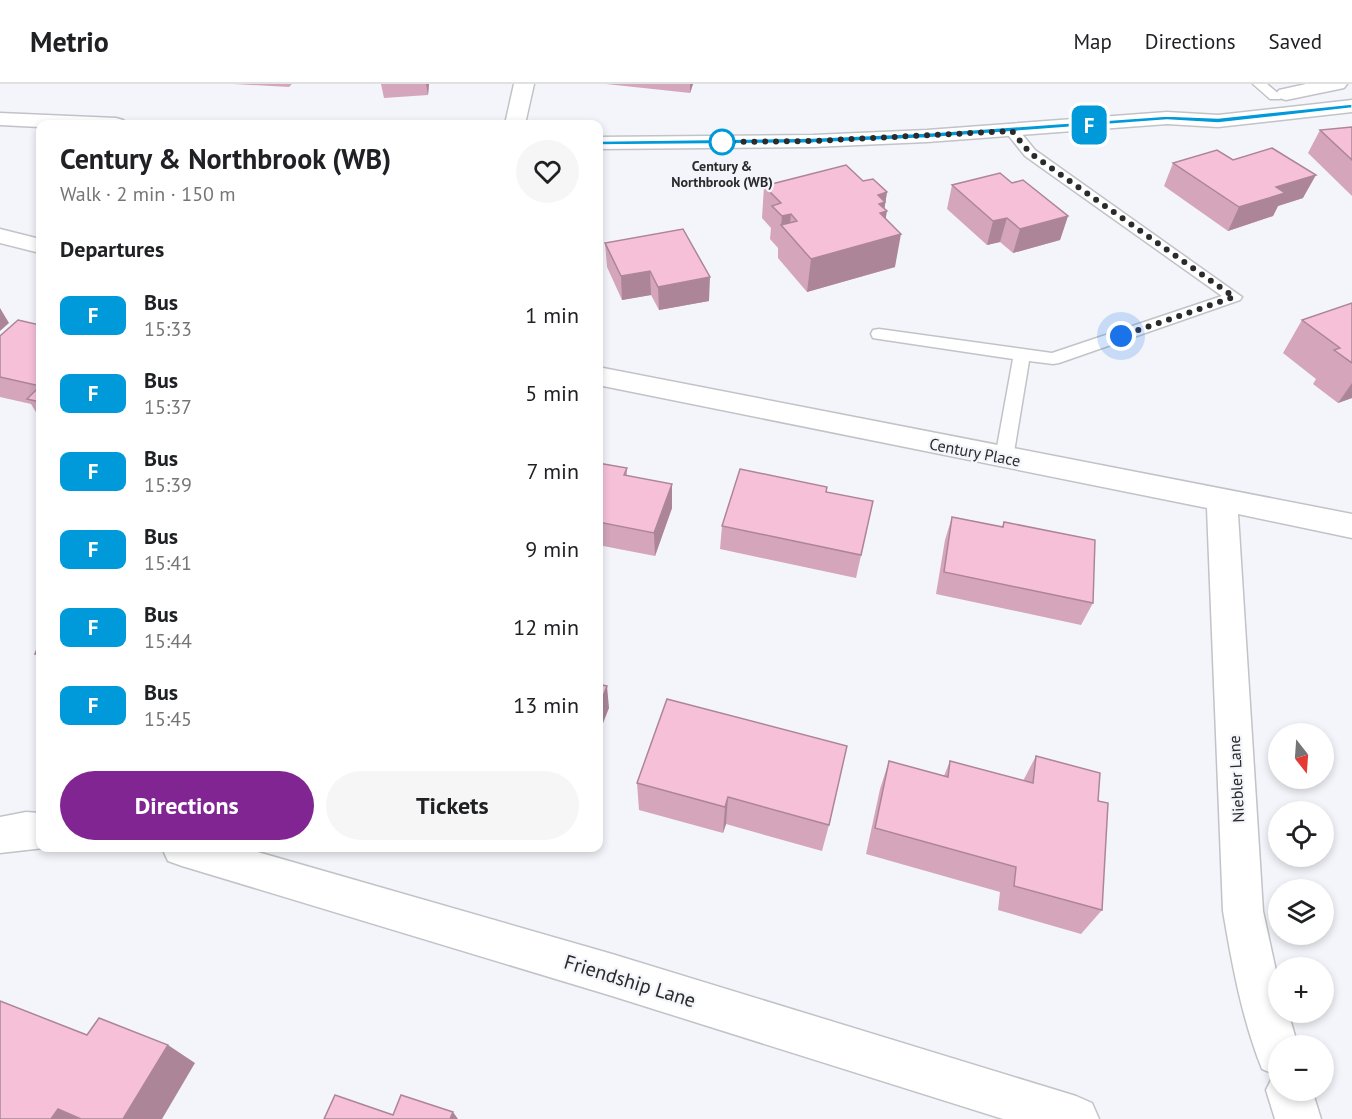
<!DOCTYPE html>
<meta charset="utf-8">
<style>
body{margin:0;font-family:"PT Sans",sans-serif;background:#f6f6f6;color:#202124;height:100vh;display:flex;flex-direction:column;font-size:22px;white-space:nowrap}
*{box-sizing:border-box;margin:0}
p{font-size:20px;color:#757577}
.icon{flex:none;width:33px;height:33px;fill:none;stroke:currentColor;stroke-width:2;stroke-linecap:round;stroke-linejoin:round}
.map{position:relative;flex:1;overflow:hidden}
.panel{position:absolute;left:36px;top:36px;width:567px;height:732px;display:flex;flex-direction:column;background:#fff;border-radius:12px;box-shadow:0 3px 9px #0003}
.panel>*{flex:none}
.badge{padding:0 12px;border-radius:9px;font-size:21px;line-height:39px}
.needle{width:39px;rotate:163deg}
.fabs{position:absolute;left:1268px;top:639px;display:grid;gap:12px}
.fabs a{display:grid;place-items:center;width:66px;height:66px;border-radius:50%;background:#fff;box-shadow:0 3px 9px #0003;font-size:30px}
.you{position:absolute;width:30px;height:30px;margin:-15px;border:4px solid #fff;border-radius:50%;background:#1a73e8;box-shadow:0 0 0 9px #1a73e833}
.map>.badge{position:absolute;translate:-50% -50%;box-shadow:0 0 0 3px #fff}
h2{padding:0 24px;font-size:22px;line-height:54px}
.round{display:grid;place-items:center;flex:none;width:63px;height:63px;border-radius:32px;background:#f6f6f6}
.headline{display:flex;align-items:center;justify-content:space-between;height:102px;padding:0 24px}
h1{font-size:28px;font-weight:800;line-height:45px}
.primary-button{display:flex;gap:12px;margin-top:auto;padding:12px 24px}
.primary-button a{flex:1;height:69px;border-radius:36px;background:#802592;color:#fff;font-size:24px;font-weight:800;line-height:69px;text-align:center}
.primary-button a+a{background:#f6f6f6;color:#202124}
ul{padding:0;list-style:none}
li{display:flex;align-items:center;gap:18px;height:78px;padding:0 24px}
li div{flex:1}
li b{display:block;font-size:22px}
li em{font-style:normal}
li .badge{min-width:66px;font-weight:700;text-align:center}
header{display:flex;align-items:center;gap:36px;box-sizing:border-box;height:84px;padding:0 30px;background:#fff;border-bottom:2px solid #e0e0e0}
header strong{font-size:28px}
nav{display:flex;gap:33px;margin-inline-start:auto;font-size:21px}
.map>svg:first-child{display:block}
</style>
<header>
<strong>Metrio</strong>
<nav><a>Map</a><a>Directions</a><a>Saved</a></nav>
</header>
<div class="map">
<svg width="1352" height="1035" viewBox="0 0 1352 1035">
<rect width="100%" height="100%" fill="#f4f5fa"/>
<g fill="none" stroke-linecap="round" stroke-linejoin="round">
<defs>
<g id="lane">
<path d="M1253,0H1267L1281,12L1280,15H1270Z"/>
<path d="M1012,43L1017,44L1035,66L1242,213L1240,216L1059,279L1053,280L1029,277L1013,374L1011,379L1004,381L997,379L995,374L1013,275L879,255L873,254L871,250L873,246L879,245L1052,269L1222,212L1025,72L1005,47Z"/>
</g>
<g id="street">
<path d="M514,0H534L525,40H505Z"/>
<path d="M0,145L40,155V169L0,159Z"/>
<path d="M598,283L1352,430V454L1238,430L1263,827L1278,896V928H1288L1298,962H1278V1006H1312L1321,1035H1275L1266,1006L1274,990L1262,985C1242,935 1232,880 1223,827L1207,424L598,301Z"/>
<path d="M26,728L40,729V764H44L0,769V733Z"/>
<path d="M162,764H244L612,870L1076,1012L1092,1019L1099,1035H1003L612,912L182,782L168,777Z"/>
</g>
<g id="secondary">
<path d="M1306,0H1347L1344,4L1286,16L1279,14L1276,10L1279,6Z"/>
<path d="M1352,16V28L1218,43L1167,40L927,58L813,63L598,65V53L813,51L927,46L1167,28L1218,31Z"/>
<path d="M0,29L116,34L123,36L126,40H40V43L0,41Z"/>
</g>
</defs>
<use href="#lane" stroke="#c1c3c7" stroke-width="3"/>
<use href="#street" stroke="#c1c3c7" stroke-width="3"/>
<use href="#secondary" stroke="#c1c3c7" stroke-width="3"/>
<use href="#lane" fill="#fff" fill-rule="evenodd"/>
<use href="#street" fill="#fff" fill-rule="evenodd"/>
<use href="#secondary" fill="#fff" fill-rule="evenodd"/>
</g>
<g fill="#d4a5bb">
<path d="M234,0H292L289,3Z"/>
<path d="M379,0H429L428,11L384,14L381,0Z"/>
<path d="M606,0H693L690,9Z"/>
<path d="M1352,43V112L1308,69L1320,46Z"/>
<path d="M1233,76L1303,114L1278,122L1273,132L1228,147L1164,102L1173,79Z"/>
<path d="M863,97L887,108L884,125L895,183L807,208L778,174V164L770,155L771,144L762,134L764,102Z"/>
<path d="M1012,99L1068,132L1060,156L1013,169L1000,158L987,161L947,125L952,101Z"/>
<path d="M605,159L709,217L659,226L651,211L622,216L607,183Z"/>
<path d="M1352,219V314L1338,319L1313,300L1316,295L1283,269L1302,236Z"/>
<path d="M40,241V335L31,320L0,313V252Z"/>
<path d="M598,379L627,384V392L672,400V424L655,472L598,461Z"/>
<path d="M826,408L873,417L856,494L720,465L722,442Z"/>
<path d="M952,433L1002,443L1004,438L1093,519L1081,541L936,510L945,456Z"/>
<path d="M40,558V576L35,570Z"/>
<path d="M667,615L829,741L822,767L726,740L723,749L639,726L637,699Z"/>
<path d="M1036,672L1098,717L1102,826L1081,850L998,826L1000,808L866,770L880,705L889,677L944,692L950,677L1023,697Z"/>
</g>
<g fill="#ac8698">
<path d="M426,0H429L428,11Z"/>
<path d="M690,0H693L690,9Z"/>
<path d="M1316,91L1303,114L1278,122L1273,132L1228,147L1239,123L1276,103Z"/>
<path d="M887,108L884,128L887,127L882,155L901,150L895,183L807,208L811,175L878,111Z"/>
<path d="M791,130L789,150L781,142L782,132Z"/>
<path d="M1068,132L1060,156L1013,169L1020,145Z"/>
<path d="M1007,134L1000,158L987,161L993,137Z"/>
<path d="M602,166L603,179L598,183V170Z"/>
<path d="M650,187L651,211L622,216L621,192Z"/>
<path d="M710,193L709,217L659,226L658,203Z"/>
<path d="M0,224L9,239L0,247Z"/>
<path d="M1352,299V314L1338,319Z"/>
<path d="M672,400V424L655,472L654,449Z"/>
<path d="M607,602L609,624L598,652V625Z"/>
<path d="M728,713L726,740L723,749L725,723Z"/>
<path d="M168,961L195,979L162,1035H123Z"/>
<path d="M58,1025L80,1035H51Z"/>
<path d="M453,1028L458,1035H450Z"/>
</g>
<g fill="#f6c0d9" stroke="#ac8698" stroke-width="1.5">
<path d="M1352,43V76L1320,46Z"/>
<path d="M1272,64L1316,91L1276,103L1285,109L1239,123L1173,79L1217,66L1233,76Z"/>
<path d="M846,81L863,97L873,95L887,108L878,111L885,118L879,120L887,127L880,129L901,150L811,175L781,141L797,137L791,130L782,132L772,122L781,119L764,102Z"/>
<path d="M1000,89L1012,99L1023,96L1068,132L1020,145L1007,134L993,137L952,101Z"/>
<path d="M683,145L710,193L658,203L650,187L621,192L605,159Z"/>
<path d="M1352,219V279L1334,266L1340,264L1302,236Z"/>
<path d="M18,236L40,241V302L0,293V252Z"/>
<path d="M40,302V318L27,315Z"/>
<path d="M598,379L627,384L624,391L672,400L654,449L598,438Z"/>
<path d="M740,385L827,403L826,408L873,417L861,471L722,442Z"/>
<path d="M952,433L1003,443L1004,438L1095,456L1093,519L944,488Z"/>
<path d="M40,558V570H35Z"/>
<path d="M598,600L607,602L598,625Z"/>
<path d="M667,615L847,662L829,741L728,713L725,723L637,699Z"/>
<path d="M1036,672L1100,689L1098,717L1108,719L1102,826L1014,802L1016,783L875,744L889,677L948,693L950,677L1033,699Z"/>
<path d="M0,917L87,951L99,934L168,961L123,1035H81L58,1025L51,1035H0Z"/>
<path d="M335,1011L393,1031L401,1011L453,1028L450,1035H324Z"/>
</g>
<path fill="#009ada" stroke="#fff" stroke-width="1.5" d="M1352,20V24L1218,39L1167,36L927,54L813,59L598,61L595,59L598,57L813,54L927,49L1167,32L1218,34Z"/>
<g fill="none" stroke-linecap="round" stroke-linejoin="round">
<path stroke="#2b2b2d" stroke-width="6" stroke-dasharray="0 10.8" d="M722,58L813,57L1012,47L1030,69L1234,213L1121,252"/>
</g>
<circle fill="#fff" stroke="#009ada" stroke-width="3" cx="722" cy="58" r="12"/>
<g text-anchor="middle" stroke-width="4.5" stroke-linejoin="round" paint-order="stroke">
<g font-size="14" font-weight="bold" fill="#2b2b2d" stroke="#f4f5fa">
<text x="722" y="87">Century &amp;<tspan x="722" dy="16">Northbrook (WB)</tspan></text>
</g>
<g font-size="16" fill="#2b2b2d" stroke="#f4f5fa">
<text transform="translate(975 368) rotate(11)" y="6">Century Place</text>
<text transform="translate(1236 695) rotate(-93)" y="6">Niebler Lane</text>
</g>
<g font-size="20" fill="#2b2b2d" stroke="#f4f5fa">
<text transform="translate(630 897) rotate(17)" y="7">Friendship Lane</text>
</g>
</g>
</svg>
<div class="fabs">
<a><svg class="needle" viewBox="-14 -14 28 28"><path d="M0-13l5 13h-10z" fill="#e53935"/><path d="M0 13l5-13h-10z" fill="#757577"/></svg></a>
<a><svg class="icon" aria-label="locate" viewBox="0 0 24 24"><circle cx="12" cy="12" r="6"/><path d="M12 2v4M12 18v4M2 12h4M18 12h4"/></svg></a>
<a><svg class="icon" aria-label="layers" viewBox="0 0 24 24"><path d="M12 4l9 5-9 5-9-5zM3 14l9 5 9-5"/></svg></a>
<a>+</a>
<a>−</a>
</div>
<div class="you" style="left:1121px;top:252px"></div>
<b class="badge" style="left:1089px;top:41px;background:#009ada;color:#fff">F</b>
<section class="panel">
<div class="headline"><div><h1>Century &amp; Northbrook (WB)</h1><p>Walk · 2 min · 150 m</p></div><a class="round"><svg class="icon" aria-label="heart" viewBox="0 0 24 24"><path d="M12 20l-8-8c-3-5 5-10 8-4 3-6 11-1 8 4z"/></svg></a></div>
<h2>Departures</h2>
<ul>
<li><span class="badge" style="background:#009ada;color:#fff">F</span><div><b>Bus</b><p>15:33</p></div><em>1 min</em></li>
<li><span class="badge" style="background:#009ada;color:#fff">F</span><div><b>Bus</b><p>15:37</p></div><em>5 min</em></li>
<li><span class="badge" style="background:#009ada;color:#fff">F</span><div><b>Bus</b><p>15:39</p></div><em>7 min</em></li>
<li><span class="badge" style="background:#009ada;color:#fff">F</span><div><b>Bus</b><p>15:41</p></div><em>9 min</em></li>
<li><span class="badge" style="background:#009ada;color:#fff">F</span><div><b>Bus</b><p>15:44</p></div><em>12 min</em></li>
<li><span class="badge" style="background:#009ada;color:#fff">F</span><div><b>Bus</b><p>15:45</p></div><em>13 min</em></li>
</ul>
<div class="primary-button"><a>Directions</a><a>Tickets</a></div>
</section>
</div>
